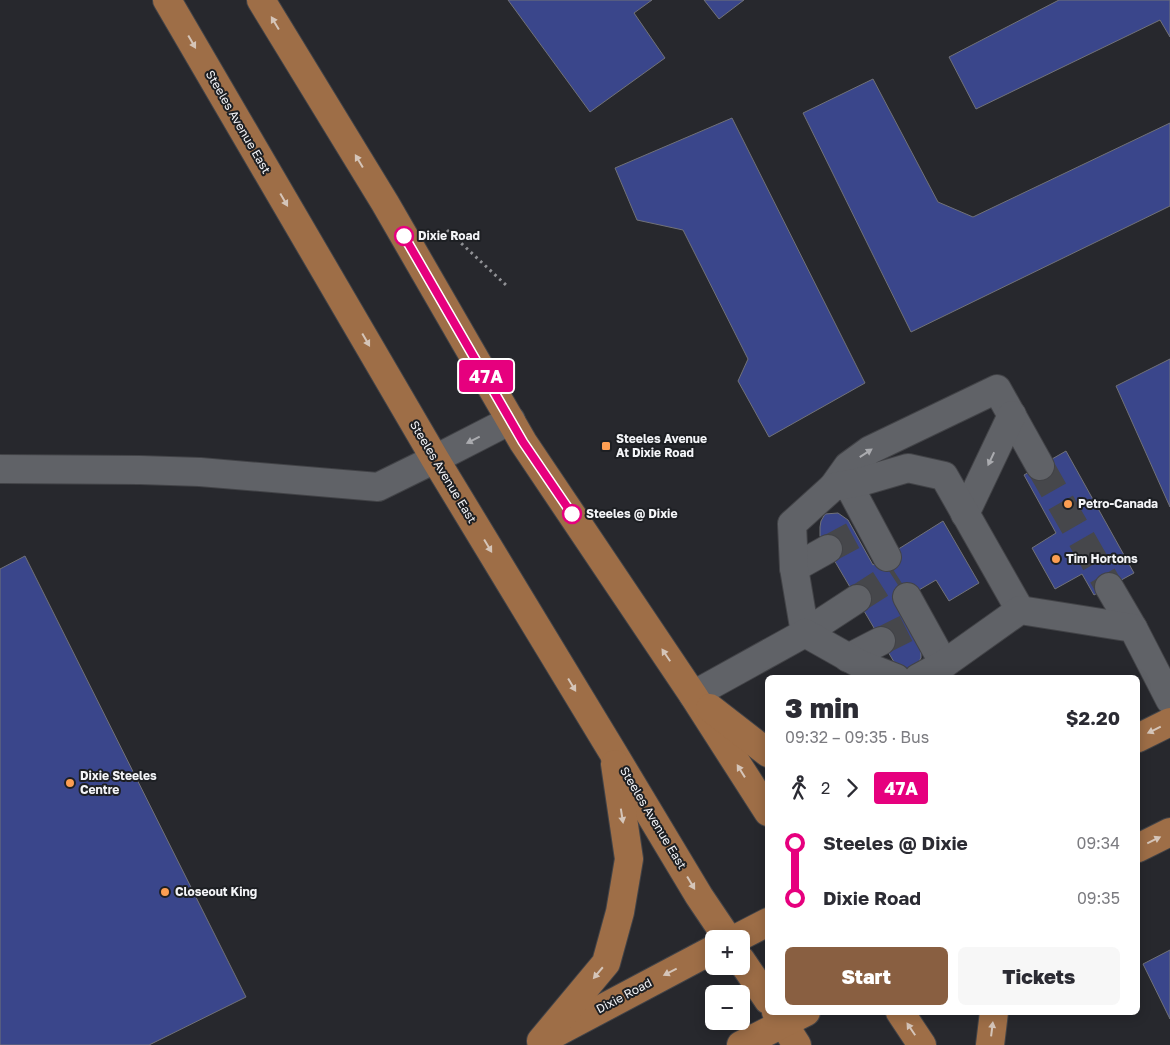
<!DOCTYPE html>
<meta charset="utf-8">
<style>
body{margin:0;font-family:"Golos Text",sans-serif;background:#f7f7f7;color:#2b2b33;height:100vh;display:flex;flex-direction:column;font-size:19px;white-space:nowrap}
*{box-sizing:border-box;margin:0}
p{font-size:16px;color:#7c7c81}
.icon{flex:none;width:28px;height:28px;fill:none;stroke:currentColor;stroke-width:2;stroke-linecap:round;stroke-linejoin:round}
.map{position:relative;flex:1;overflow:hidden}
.sheet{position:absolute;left:765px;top:675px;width:375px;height:340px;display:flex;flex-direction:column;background:#fff;border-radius:8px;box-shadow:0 2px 12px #0003}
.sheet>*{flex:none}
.badge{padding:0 10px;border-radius:4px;font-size:18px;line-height:32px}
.controls{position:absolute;left:705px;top:930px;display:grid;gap:10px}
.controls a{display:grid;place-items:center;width:45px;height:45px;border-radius:8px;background:#fff;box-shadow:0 2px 12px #0003;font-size:25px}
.map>.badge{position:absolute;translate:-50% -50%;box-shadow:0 0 0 2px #fff}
.legs{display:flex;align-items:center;gap:8px;height:55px;padding:0 20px;font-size:16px}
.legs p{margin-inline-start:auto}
.head{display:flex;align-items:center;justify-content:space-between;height:85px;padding:0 20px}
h1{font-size:28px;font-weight:800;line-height:38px}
.action{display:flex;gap:10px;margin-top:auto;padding:10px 20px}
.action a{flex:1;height:58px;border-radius:8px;background:#895f41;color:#fff;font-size:20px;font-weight:800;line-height:58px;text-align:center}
.action a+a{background:#f7f7f7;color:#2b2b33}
ul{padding:0 20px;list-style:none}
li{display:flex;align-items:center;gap:18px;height:55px;font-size:19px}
li i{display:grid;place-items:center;width:8px;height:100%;margin:0 6px;background:currentColor}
li i::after{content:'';width:12px;height:12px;margin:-6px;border:4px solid;border-radius:50%;background:#fff}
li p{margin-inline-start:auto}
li:first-child i{background:linear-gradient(#0000 50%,currentColor 0)}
li:last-child i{background:linear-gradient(currentColor 50%,#0000 0)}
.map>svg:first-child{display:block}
</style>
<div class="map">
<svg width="1170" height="1045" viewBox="0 0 1170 1045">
<rect width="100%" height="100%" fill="#27282d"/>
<g fill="#3a468b" stroke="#717278">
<path d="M508,0H652L634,13L665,58L590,112Z"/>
<path d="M704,0H744L719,19Z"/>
<path d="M1059,0H1170V37L1160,20L976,109L949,57Z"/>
<path d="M873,79L938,202L973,217L1170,123V206L911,332L803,113Z"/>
<path d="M732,118L865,383L769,437L738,381L748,359L683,230L637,220L615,168Z"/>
<path d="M1170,359V507L1116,386Z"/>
<path d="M1066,451L1134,573L1094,595L1082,574L1055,589L1032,548L1056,533L1024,475Z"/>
<path d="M838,513L848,520L873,565L943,521L979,583L949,601L936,580L895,604L921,647V658L918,663L910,669L901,668L894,662L820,536V527L821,521L825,514Z"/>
<path d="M25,556L246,997L149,1045H0V569Z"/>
<path d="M1170,950V1019L1143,964Z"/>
</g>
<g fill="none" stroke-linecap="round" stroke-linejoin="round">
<g stroke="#46474b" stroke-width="28" stroke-dasharray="28 14" stroke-linecap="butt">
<path d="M1040,466L1109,587"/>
<path d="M828,549L856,534"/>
<path d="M857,599L896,574"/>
<path d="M881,641L909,627"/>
</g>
<defs>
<g id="minor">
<path d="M0,469L140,470L200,472L378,487L435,459L511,420"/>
<path d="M848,484L887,557"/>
<path d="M833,487L848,466L870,450L997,389L1040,466"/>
<path d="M965,514L1012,415"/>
<path d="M794,568L828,549"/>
<path d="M1109,587L1133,628"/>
<path d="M907,597L944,664"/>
<path d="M857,599L805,633L794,568L792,524L833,487L860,482L908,468L944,476L1020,610"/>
<path d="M848,658L881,641"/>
<path d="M918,678L944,664L1020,610L1133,628L1170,700"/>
<path d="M693,695L805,633L860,664L896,678"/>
</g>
<g id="major">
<path d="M167,0L435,459L612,751L699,896L728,939"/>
<path d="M261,0L385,203L523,442L693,695L768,812"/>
<path d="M710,708L768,753"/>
<path d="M1138,738L1170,722"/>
<path d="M1138,848L1170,832"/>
<path d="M735,939L768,922"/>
<path d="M741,960L768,1000"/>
<path d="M776,1012L797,1045"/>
<path d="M900,1012L922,1045"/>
<path d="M554,1034L714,949"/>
<path d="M541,1041L606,963L620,912L629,859L615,764"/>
<path d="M741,1045L806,1012"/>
<path d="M990,1045L994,1012"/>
</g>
</defs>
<use href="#minor" stroke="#424347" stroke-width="30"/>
<use href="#major" stroke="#424347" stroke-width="30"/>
<path stroke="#909195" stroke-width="3" stroke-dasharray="2.5 4" stroke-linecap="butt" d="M447,230L507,286"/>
<use href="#minor" stroke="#606267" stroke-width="28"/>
<use href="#major" stroke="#9e6e47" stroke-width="28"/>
</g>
<defs><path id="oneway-solid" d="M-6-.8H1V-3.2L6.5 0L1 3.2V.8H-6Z" transform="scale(1.25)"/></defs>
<g fill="#d5c5b9">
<use href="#oneway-solid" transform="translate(275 23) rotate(-121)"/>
<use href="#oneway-solid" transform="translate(192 42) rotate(60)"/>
<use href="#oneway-solid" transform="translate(359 161) rotate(-121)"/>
<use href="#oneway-solid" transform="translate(284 200) rotate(60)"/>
<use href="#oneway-solid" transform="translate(366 340) rotate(60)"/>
<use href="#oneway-solid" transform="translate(488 546) rotate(59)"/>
<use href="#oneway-solid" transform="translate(666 655) rotate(-124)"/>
<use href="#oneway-solid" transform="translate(572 685) rotate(59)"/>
<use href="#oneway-solid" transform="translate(1154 730) rotate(154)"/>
<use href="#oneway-solid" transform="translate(741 771) rotate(-122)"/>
<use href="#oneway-solid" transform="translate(622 816) rotate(81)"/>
<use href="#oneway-solid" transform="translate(1154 840) rotate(-26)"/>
<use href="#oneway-solid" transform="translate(691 883) rotate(59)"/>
<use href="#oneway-solid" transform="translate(670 972) rotate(153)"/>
<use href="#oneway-solid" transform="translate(598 973) rotate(130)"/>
<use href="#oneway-solid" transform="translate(911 1029) rotate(-124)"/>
<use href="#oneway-solid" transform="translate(992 1029) rotate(-83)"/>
</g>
<g fill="#aaabaf">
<use href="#oneway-solid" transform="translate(473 440) rotate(153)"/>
<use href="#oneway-solid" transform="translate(866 453) rotate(-33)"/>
<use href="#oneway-solid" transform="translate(991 459) rotate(115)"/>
</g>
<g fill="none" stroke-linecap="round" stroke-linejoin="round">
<defs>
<path id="line-1" d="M404,236L523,442L572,514"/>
</defs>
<use href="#line-1" stroke="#fff" stroke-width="11"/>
<use href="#line-1" stroke="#e6007e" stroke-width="8"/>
</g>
<g fill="#fff" stroke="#e6007e" stroke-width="2.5">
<circle cx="404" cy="236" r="9"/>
<circle cx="572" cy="514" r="9"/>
</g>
<g fill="#fc9e52" stroke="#1d1f23" stroke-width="2">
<rect x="601" y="441" width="10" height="10" rx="2.5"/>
<circle cx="1068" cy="504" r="5"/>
<circle cx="1056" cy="559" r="5"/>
<circle cx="70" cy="783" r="5"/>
<circle cx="165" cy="892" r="5"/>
</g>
<g text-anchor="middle" stroke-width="4" stroke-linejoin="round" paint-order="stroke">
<g font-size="12" fill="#f3f4f7" stroke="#1d1f23">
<text transform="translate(238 122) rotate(60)" y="4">Steeles Avenue East</text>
<text transform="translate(443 472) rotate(59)" y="4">Steeles Avenue East</text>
<text transform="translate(653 818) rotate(59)" y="4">Steeles Avenue East</text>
<text transform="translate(624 996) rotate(-28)" y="4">Dixie Road</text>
</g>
<g font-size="12" font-weight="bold" fill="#f3f4f7" stroke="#1d1f23" text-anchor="start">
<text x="418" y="240">Dixie Road</text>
<text x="586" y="518">Steeles @ Dixie</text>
</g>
<g font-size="12" font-weight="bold" fill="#f3f4f7" stroke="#1d1f23" text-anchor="start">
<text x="616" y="443">Steeles Avenue<tspan x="616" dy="14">At Dixie Road</tspan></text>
<text x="1078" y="508">Petro-Canada</text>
<text x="1066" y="563">Tim Hortons</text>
<text x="80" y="780">Dixie Steeles<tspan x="80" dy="14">Centre</tspan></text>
<text x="175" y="896">Closeout King</text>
</g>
</g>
</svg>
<div class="controls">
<a>+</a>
<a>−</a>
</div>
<b class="badge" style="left:486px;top:376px;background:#e6007e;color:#fff">47A</b>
<section class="sheet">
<div class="head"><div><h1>3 min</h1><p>09:32 – 09:35 · Bus</p></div><b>$2.20</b></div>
<div class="legs"><svg class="icon" aria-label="walk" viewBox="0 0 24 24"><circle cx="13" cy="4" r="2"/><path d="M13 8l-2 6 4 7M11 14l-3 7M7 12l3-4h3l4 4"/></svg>2<svg class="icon" aria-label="forward" viewBox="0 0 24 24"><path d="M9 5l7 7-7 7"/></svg><b class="badge" style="background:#e6007e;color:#fff">47A</b></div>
<ul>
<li><i style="color:#e6007e"></i><b>Steeles @ Dixie</b><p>09:34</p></li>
<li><i style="color:#e6007e"></i><b>Dixie Road</b><p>09:35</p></li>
</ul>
<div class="action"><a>Start</a><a>Tickets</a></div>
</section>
</div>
